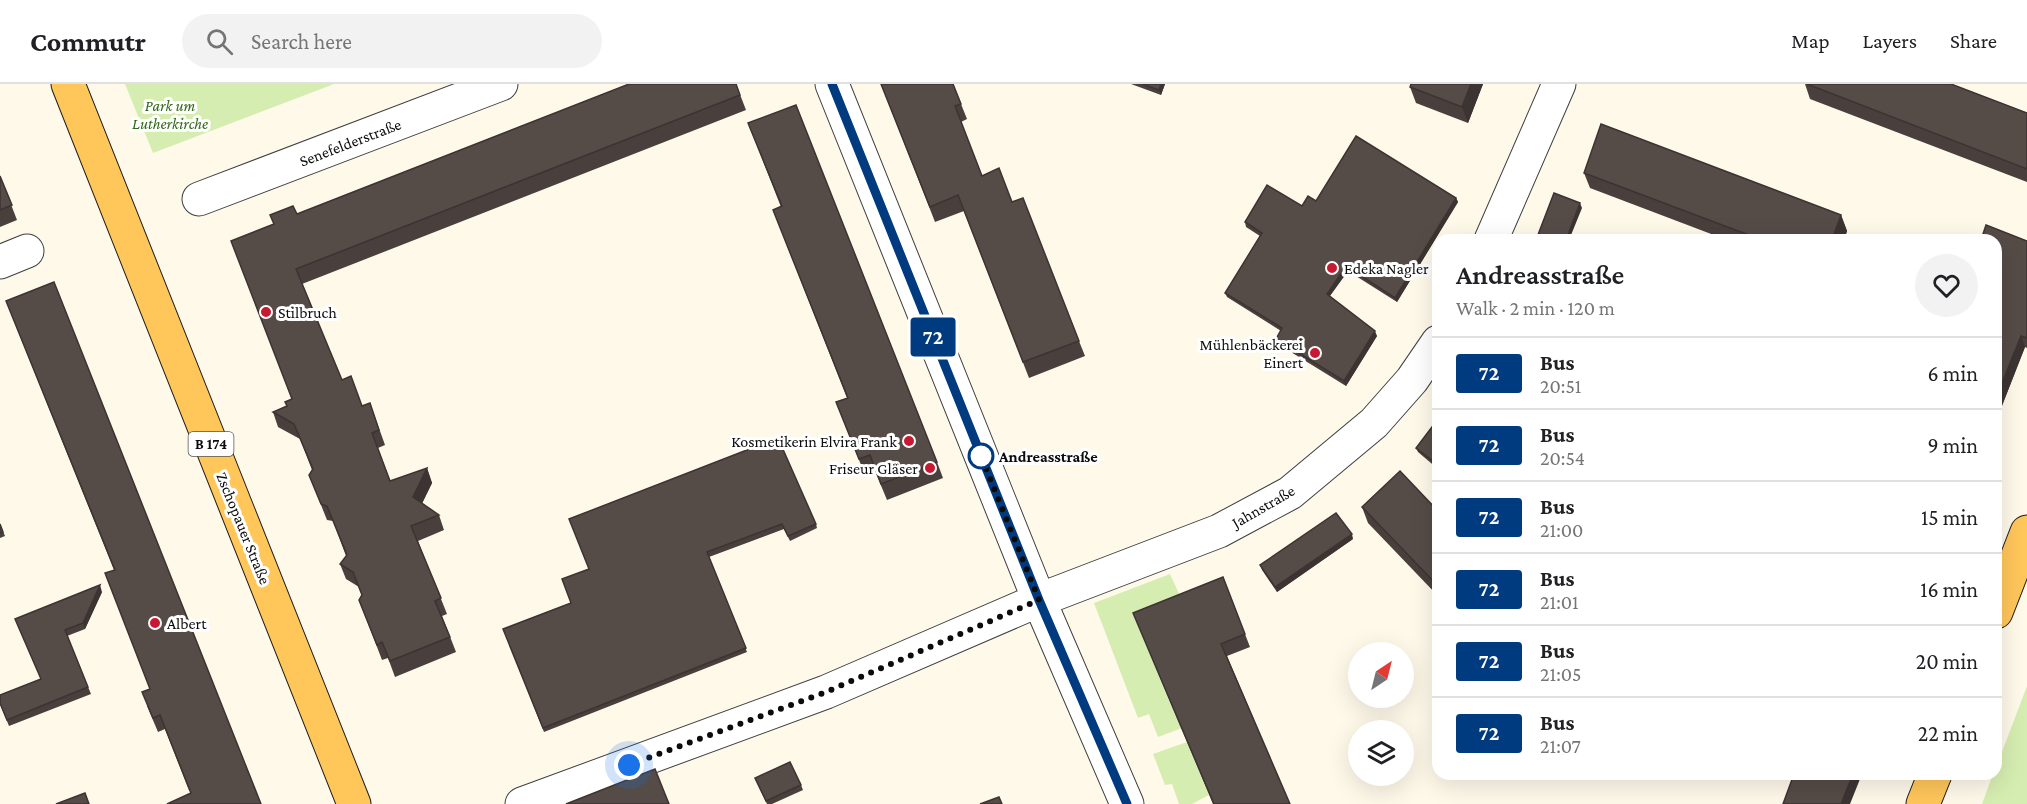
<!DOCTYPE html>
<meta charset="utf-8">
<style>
body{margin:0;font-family:"Crimson Pro",serif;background:#f2f2f2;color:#202124;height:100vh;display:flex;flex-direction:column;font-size:22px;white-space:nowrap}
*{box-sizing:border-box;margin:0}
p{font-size:20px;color:#757577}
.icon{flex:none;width:33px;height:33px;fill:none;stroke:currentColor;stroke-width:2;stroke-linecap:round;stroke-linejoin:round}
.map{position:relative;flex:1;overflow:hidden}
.drawer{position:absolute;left:1432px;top:150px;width:570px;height:546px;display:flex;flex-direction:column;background:#fff;border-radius:18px;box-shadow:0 6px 24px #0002}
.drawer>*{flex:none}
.badge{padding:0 12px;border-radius:4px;font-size:21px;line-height:39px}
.needle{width:39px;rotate:35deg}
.fabs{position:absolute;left:1348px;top:558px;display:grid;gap:12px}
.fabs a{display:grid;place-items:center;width:66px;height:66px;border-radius:50%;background:#fff;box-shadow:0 6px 24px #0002;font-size:30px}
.you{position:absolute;width:30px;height:30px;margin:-15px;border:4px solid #fff;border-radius:50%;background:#1a73e8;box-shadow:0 0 0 9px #1a73e833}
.map>.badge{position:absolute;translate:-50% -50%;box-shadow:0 0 0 3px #fff}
.round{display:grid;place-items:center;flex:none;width:63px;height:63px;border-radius:32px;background:#f2f2f2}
.overview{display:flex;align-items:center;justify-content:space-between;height:102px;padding:0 24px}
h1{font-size:28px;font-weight:600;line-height:45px}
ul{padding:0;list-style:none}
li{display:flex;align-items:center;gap:18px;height:72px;padding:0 24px;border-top:2px solid #e0e0e0}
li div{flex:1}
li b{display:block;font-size:22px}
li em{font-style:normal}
li .badge{min-width:66px;font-weight:700;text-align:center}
header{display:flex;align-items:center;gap:36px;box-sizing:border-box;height:84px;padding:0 30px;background:#fff;border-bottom:2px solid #e0e0e0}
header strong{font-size:28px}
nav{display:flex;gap:33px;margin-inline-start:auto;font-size:21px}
.search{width:420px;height:54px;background:#f2f2f2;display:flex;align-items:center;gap:15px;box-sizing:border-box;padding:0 21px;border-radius:33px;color:#757577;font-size:22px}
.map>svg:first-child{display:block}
</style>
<header>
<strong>Commutr</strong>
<div class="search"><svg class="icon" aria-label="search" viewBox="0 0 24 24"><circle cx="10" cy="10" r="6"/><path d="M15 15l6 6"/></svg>Search here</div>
<nav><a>Map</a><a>Layers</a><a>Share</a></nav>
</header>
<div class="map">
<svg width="2027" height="720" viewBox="0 0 2027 720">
<rect width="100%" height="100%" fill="#fff9ea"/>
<g fill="#d6edb1">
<path d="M125,0H334L153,69Z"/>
<path d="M1170,490L1185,523L1182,644L1158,653L1149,630L1138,634L1094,519Z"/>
<path d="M2027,602V720H1982L1993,690H1996L1997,681Z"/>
<path d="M1187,658L1209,711L1192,720H1179L1172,700L1165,701L1153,670Z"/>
</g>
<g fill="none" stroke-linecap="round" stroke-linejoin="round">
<defs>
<g id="minor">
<path d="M832,0L1039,516L1127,720"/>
<path d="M199,115L501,0"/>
<path d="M1491,156L1559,0"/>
<path d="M0,178L27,167"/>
<path d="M522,720L826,608L1039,516L1219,447L1290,409L1374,339L1412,296L1438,258"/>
</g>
<g id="major">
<path d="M68,0L354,720"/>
<path d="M1996,528L2027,448"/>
<path d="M1923,720L1935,690"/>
</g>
</defs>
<use href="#minor" stroke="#3f3f3f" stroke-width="35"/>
<use href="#major" stroke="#1d1d1d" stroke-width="35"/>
<use href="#minor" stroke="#fff" stroke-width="33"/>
<use href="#major" stroke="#ffc65a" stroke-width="33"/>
</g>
<g fill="#49403d">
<path d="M736,0L746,26L302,200L342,296L362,322L370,319L385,361L378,364L390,397L427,384L432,399L422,419L439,431L444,446L418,457L447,530L442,532L456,568L395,593L388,574L382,576L359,516L362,511L359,503L346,495L340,480L346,472L333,437L327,436L309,391L312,386L300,355L278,343L273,328L287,322L292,315L297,130Z"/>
<path d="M881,0H953L967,35L961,38L982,92L1012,118L1079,257L1085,272L1029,294L964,127L935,138Z"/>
<path d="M1131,0H1165L1161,11Z"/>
<path d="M1411,0H1483L1468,39L1416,19L1410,3Z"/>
<path d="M1805,0H1951L2027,29V98L1810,15Z"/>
<path d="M748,39L937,378L943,394L887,416L875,387L865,391L836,318L847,314L773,126L781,123Z"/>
<path d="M1584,89L1841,131L1847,147L1844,156H1727L1590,104Z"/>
<path d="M0,92L17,136L0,143Z"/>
<path d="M1456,114L1458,118L1397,218L1348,187L1330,212L1377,252L1346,302L1278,260L1276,255L1281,247L1227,213L1225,209L1260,152L1246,143L1245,138L1302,122L1316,117Z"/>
<path d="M2027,157V264L2025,263L1996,337Z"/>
<path d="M54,198L190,709L165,645L158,648L147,622L150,605L114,486L6,217Z"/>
<path d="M1438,335V385L1418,368L1416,364Z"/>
<path d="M1362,423L1438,427V512L1368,439Z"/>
<path d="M569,435L816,440L817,444L790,457L784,445L709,473L747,568L544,648L503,545L571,519L589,485Z"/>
<path d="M0,440L5,452L0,454Z"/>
<path d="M1353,455L1277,508L1262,486L1260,481Z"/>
<path d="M1223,493L1250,563L1227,572L1290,720H1213L1133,529Z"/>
<path d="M102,508L85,545L67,552L91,610L9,642L0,620L41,595L18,541Z"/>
<path d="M755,694L801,701L803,706L772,720H767Z"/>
</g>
<g fill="#3c3432">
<path d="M1161,0H1165L1161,11L1159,6Z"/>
<path d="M1471,0H1483L1468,39L1462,23Z"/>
<path d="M1456,114L1458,118L1397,218L1395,214Z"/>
<path d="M1580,119L1582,124L1569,156H1566Z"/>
<path d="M1841,131L1847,147L1844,156H1832Z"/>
<path d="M1346,182L1348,187L1328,214L1327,210Z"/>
<path d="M1375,247L1377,252L1346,302L1344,297Z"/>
<path d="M2021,252L2025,263L1996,337V314Z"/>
<path d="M427,384L432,399L418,428L413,413Z"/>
<path d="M1352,450L1353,455L1277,508L1275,503Z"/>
<path d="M100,501L102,508L85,545L83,539Z"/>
<path d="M1853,690H1862L1850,720H1841Z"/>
</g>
<g fill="#554b47" stroke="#3c3432" stroke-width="1.5">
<path d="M629,0H736L740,11L296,185L342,296L351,292L362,322L370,319L379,346L372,349L390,397L427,384L413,413L439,431L411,442L441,514L435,517L450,553L390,577L382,558L377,561L359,516L362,511L353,488L340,480L347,471L327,422L321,420L309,391L313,385L294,340L273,328L287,322L285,318L292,315L231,157L274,140L270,131L293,122L297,130Z"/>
<path d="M881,0H953L961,20L955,22L982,92L999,84L1012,118L1023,114L1079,257L1023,278L958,111L930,123Z"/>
<path d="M1142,0H1161L1159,6Z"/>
<path d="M1411,0H1471L1462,23L1410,3Z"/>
<path d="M1807,0H1951L2027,29V85Z"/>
<path d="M796,21L937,378L881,400L870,371L859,375L836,318L848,314L773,126L782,122L748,39Z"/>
<path d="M1601,40L1841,131L1832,156H1762L1584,89Z"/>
<path d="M1356,52L1456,114L1395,214L1346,182L1327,210L1375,247L1344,297L1276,255L1282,244L1225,209L1262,149L1245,138L1267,101L1302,122L1308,112L1316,117Z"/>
<path d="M0,92L12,121L0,126Z"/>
<path d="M1554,109L1580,119L1566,156H1536Z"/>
<path d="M1986,141L2027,157V254L2021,252L1996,314V156H1981Z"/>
<path d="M54,198L261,720H167L191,709L160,631L153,634L142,608L150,605L105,489L115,486L6,217Z"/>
<path d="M1438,335V381L1416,364Z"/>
<path d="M778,354L816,440L788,452L782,440L707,468L746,564L543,644L503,545L571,519L562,495L589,485L569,435Z"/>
<path d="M1400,387L1438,427V502L1362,423Z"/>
<path d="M1336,429L1352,450L1275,503L1260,481Z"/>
<path d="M0,440L3,448L0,449Z"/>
<path d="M1223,493L1245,550L1221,560L1290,720H1214L1133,529Z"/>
<path d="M100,501L83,539L65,546L88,603L7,636L0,619V611L41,595L15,535Z"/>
<path d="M790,678L801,701L766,717L755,694Z"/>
<path d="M655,685L669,720H566Z"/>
<path d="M1794,690H1853L1841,720H1783Z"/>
<path d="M85,709L89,720H56Z"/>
<path d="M999,713L1002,720H980Z"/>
</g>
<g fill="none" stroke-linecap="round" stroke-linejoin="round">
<defs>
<path id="line" d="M832,0L1039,516L1127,720"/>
</defs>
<use href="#line" stroke="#fff" stroke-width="14"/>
<use href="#line" stroke="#003b80" stroke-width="9"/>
<path stroke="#0c0c0c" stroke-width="6" stroke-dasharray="0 10.8" d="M629,681L826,608L1039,516L981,372"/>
</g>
<g fill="#c71932" stroke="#fff" stroke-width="2">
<circle cx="1332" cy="184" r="6"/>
<circle cx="266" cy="228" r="6"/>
<circle cx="1315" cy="269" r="6"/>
<circle cx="909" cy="357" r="6"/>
<circle cx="930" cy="384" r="6"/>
<circle cx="155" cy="539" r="6"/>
</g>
<circle fill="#fff" stroke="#003b80" stroke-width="3" cx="981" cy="372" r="12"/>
<g text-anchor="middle" stroke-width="6" stroke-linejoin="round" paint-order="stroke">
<rect fill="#fff" stroke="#555" stroke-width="1.5" x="188.5" y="348" width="45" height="24" rx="4.5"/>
<g font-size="15" font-weight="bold" fill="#0c0c0c">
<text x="211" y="365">B 174</text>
</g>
<g font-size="16" font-style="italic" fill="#306817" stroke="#fff">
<text x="170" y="27">Park um<tspan x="170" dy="18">Lutherkirche</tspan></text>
</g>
<g font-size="16" fill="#0c0c0c" stroke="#fff">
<text transform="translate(350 58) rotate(-21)" y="6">Senefelderstraße</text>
<text transform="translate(1263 422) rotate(-30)" y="6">Jahnstraße</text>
<text transform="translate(244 444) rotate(68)" y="6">Zschopauer Straße</text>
</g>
<g font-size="16" fill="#0c0c0c" stroke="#fff" text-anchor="start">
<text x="1344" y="190">Edeka Nagler</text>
<text x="278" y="234">Stilbruch</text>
<text x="1303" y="266" text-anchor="end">Mühlenbäckerei<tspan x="1303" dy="18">Einert</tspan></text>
<text x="897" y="363" text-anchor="end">Kosmetikerin Elvira Frank</text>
<text x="918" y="390" text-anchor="end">Friseur Gläser</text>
<text x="167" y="545">Albert</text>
</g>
<g font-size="16" font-weight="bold" fill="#0c0c0c" stroke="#fff" text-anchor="start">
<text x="999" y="378">Andreasstraße</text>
</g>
</g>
</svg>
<div class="fabs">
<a><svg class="needle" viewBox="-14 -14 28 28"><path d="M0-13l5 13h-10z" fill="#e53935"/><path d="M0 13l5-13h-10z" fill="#757577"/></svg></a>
<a><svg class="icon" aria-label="layers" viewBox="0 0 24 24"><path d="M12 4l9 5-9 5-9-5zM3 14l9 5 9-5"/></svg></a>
</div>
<div class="you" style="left:629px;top:681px"></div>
<b class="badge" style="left:933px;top:253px;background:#003b80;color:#fff">72</b>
<section class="drawer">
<div class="overview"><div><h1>Andreasstraße</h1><p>Walk · 2 min · 120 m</p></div><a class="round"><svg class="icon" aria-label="heart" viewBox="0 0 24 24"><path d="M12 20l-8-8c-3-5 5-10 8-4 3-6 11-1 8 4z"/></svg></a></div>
<ul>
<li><span class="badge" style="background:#003b80;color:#fff">72</span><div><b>Bus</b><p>20:51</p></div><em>6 min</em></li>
<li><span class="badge" style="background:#003b80;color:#fff">72</span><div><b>Bus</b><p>20:54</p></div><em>9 min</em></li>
<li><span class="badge" style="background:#003b80;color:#fff">72</span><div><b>Bus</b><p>21:00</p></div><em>15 min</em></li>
<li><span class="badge" style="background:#003b80;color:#fff">72</span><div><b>Bus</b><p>21:01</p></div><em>16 min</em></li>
<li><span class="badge" style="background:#003b80;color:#fff">72</span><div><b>Bus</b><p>21:05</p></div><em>20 min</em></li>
<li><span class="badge" style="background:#003b80;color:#fff">72</span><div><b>Bus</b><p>21:07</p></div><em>22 min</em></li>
</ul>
</section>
</div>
